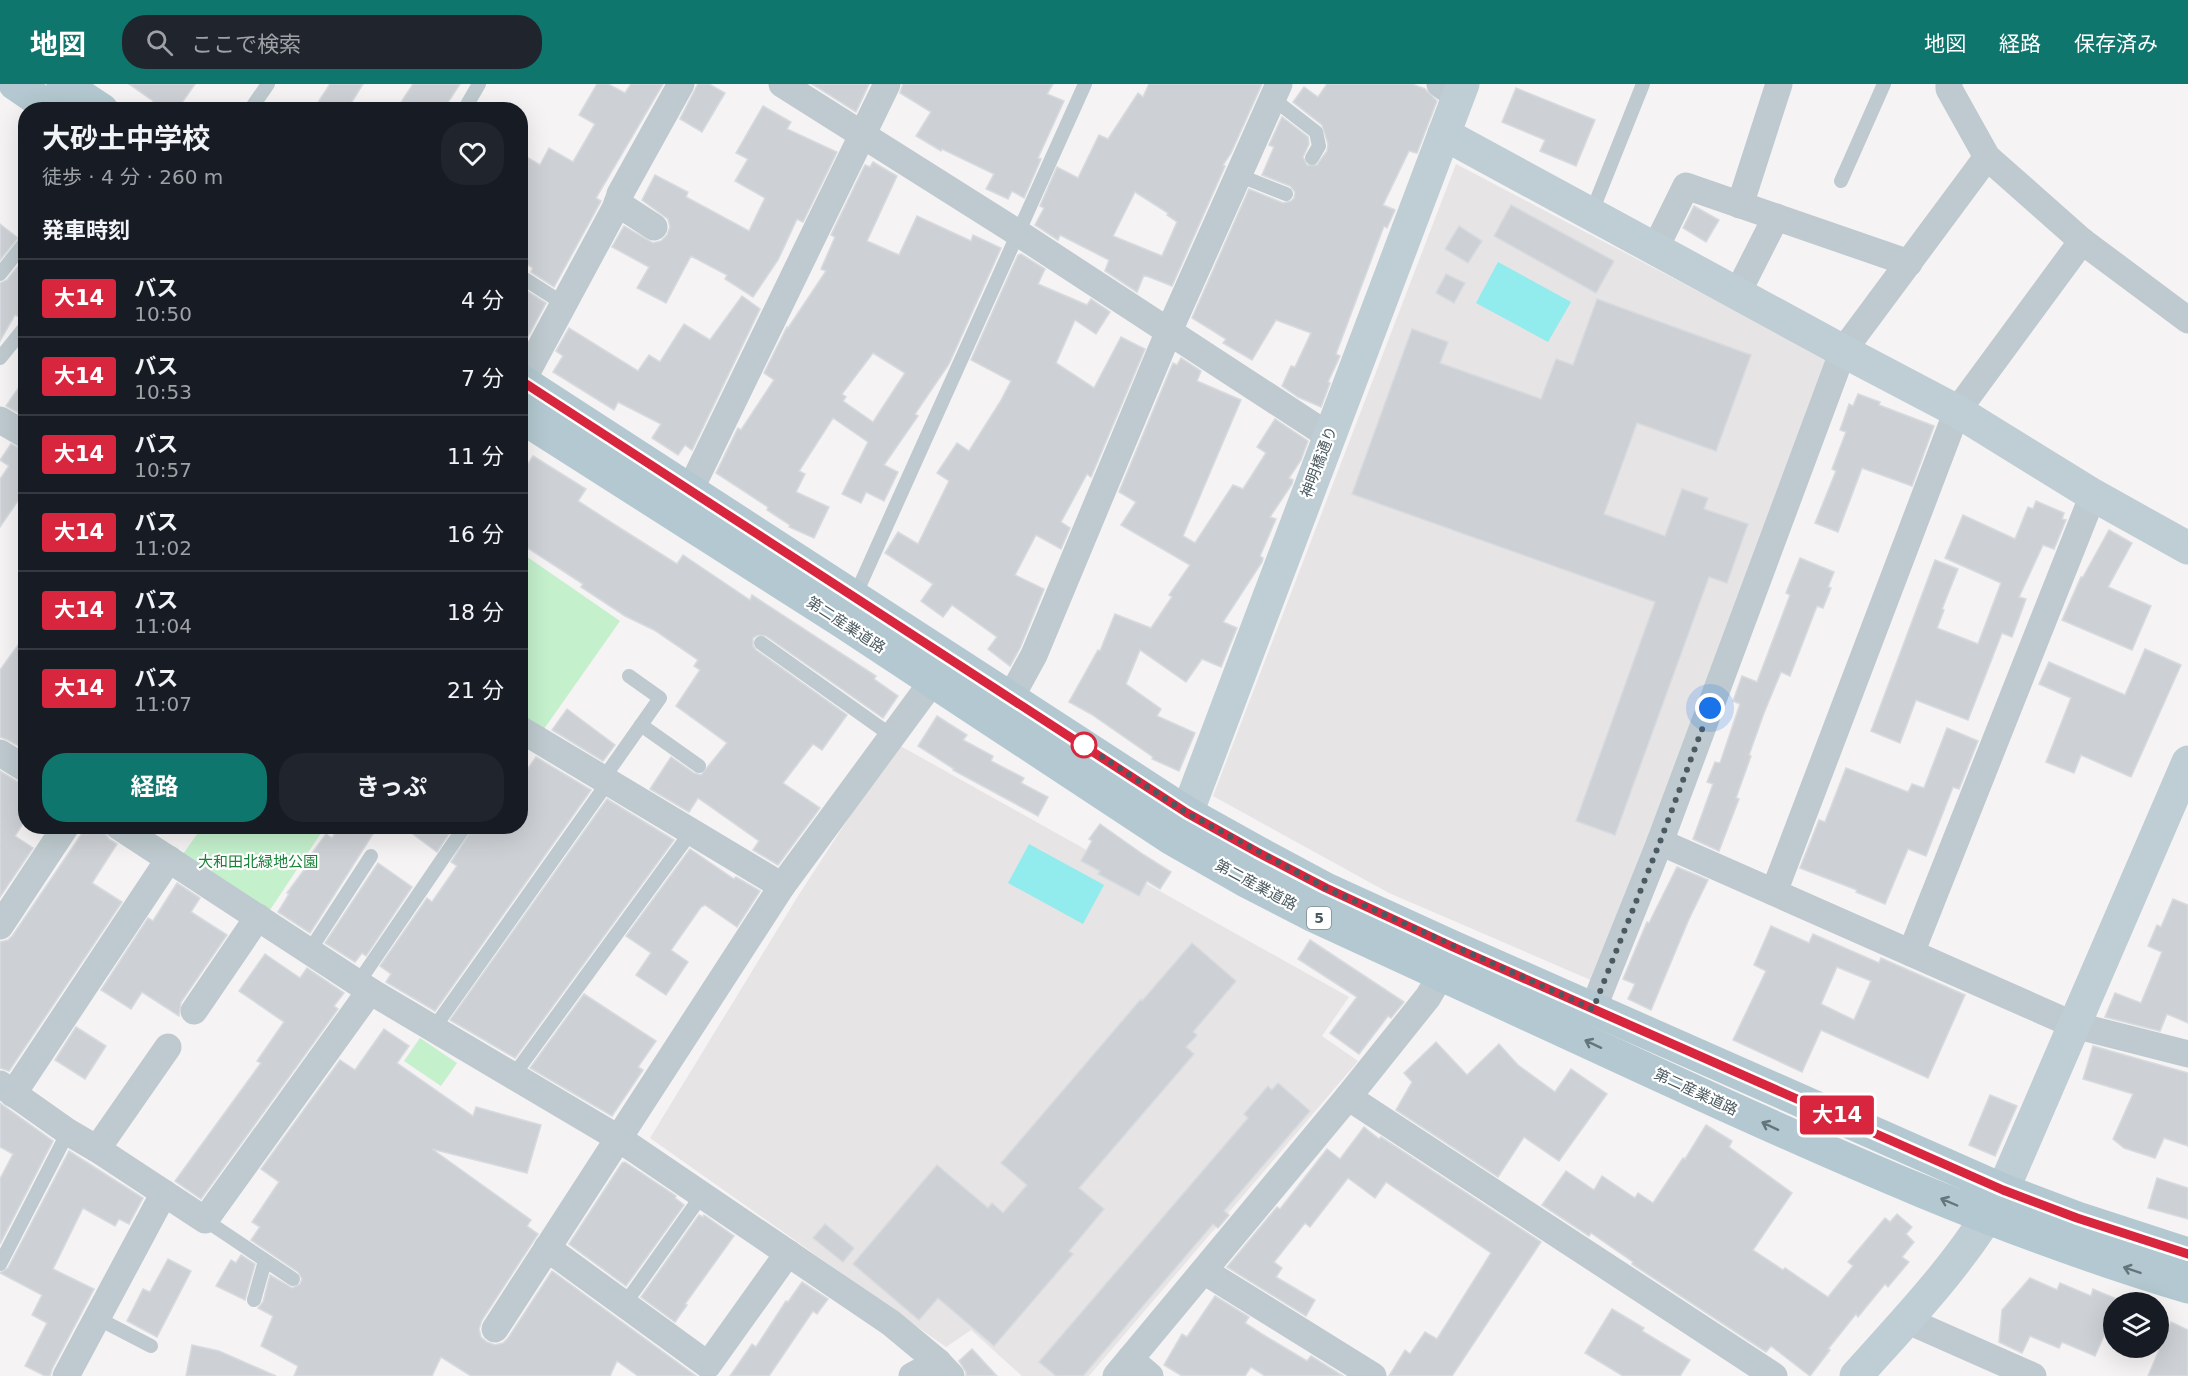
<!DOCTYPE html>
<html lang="ja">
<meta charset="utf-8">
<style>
body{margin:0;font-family:"DejaVu Sans","Noto Sans JP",sans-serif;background:#20242c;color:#f1f3f6;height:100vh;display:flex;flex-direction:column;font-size:22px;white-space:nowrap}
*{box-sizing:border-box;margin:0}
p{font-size:20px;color:#9ea1a6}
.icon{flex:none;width:33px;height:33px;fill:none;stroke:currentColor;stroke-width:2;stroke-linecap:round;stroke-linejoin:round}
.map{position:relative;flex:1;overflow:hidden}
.details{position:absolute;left:18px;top:18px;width:510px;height:732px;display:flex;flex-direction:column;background:#171b24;border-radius:24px;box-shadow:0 6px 24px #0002}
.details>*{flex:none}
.badge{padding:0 12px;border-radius:4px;font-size:21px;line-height:39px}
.fabs{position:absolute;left:2103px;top:1208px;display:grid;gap:12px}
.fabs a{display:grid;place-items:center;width:66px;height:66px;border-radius:50%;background:#171b24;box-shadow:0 6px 24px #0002;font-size:30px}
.you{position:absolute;width:30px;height:30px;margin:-15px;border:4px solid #fff;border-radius:50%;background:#1a73e8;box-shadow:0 0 0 9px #1a73e833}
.map>.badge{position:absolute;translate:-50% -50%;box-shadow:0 0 0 3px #fff}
h2{padding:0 24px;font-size:22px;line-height:54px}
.round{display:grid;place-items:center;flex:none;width:63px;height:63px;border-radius:24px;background:#20242c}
.overview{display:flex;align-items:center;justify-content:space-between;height:102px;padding:0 24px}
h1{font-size:28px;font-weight:700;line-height:45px}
.primary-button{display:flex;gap:12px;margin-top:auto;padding:12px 24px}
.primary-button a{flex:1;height:69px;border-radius:24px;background:#0f766e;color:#fff;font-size:24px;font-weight:700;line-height:69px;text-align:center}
.primary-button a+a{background:#20242c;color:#f1f3f6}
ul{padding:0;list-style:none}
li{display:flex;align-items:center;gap:18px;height:78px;padding:0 24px;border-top:2px solid #363941}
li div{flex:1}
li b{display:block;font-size:22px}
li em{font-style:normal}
li .badge{min-width:66px;font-weight:700;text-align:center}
header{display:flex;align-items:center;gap:36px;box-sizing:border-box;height:84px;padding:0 30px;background:#0f766e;color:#fff}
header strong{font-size:28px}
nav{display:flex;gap:33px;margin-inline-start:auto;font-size:21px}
.search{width:420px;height:54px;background:#20242c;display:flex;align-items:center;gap:15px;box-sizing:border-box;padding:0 21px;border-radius:24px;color:#9ea1a6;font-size:22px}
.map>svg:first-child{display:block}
</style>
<header>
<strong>地図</strong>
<div class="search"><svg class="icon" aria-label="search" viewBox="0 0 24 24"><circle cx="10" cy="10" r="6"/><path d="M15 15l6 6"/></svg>ここで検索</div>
<nav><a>地図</a><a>経路</a><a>保存済み</a></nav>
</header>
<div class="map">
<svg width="2188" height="1292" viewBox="0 0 2188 1292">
<rect width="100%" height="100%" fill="#f5f3f3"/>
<g fill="#e6e4e5">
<path d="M1456,80L1833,278L1593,897L1389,809L1213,712Z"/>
<path d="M897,660L1349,913L1322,952L1358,977L1089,1292H1022L971,1246L946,1263L650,1054L798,812Z"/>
</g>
<g fill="#c4f0cc">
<path d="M520,468L620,537L539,652L521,640Z"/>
<path d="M202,743H325L268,829L181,773Z"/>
<path d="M420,954L457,979L441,1002L404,977Z"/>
</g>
<g fill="#92ebec">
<path d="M1498,178L1571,218L1548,258L1476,219Z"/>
<path d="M1029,760L1104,801L1083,840L1008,799Z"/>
</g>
<g fill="#cdd1d5" stroke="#d7dade" stroke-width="1.5" fill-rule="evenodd">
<path d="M129,0H195L177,26H147L153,17Z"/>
<path d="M330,0H363L347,26H313Z"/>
<path d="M413,0H460L443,26H396Z"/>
<path d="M597,0H608L625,9L631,0H663L596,114L601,117L554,203L531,188L533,184L520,176V69L540,81L549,64L573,78L595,40L579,31Z"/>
<path d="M698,0H709L725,9L702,48L680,35Z"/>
<path d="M812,0H869L856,28Z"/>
<path d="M903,0H1053L1047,10L1064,17L1038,74L1041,75L1024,114L1012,107L1008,115L986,105L994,90L942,65L941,67L916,52L931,28L900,9Z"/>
<path d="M1149,0H1262L1231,69L1223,81L1225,82L1172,202L1144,191L1137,208L1105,187L1109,176L1060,151L1058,156L1035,141L1044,124L1040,122L1057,83L1078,94L1099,51L1108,55L1138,9L1143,13ZM1135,108L1168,129L1167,131L1177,138L1162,172L1113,152Z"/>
<path d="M1327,0H1412L1425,5L1437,17L1417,69L1409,67L1383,121L1395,126L1387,144L1384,142L1336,270L1340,272L1328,298L1330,299L1321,323L1298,313L1282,302L1291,282L1295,283L1311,249L1276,236L1252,276L1223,259L1226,255L1192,234L1249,105L1283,119L1291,117L1294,114L1295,108L1290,102L1262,91L1274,63L1269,61L1282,33L1308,53L1309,60L1303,73L1307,81H1317L1327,67L1328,60L1322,41L1293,18L1304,3L1318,13Z"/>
<path d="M1516,4L1595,36L1576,82L1540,67L1545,56L1502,38Z"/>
<path d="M763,22L791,38L787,45L837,68L803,138L797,135L778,176L753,213L725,195L727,191L691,172L666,219L637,204L649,183L612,163L624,142L653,159L661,157L667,151L670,143L668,135L642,116L655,91L688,108L686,113L749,147L765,114L735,97L748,75L736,69Z"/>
<path d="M873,78L897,92L867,157L899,171L917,132L971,157L973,151L1001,164L949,280L915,330L918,332L884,381L898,388L884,417L866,408L861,419L842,410L868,358L833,334L799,387L805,390L796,408L829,423L814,454L789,443L790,441L767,426L768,423L716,389L738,344L741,346L774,296L764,289L787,243L788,244L826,187L821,185L835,153L831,151L865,81L870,83ZM873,269L905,289L873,338L843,317L846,313L842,310Z"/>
<path d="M1511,121L1614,177L1596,209L1494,152Z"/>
<path d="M1694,122L1719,136L1706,158L1683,144Z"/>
<path d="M0,140L18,154L0,176Z"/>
<path d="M1459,142L1482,157L1468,179L1445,165Z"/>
<path d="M1021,170L1045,185L1038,200L1087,221L1091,215L1110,228L1096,250L1075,236L1056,279L1094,304L1121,253L1145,265L1091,393L1087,390L1061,438L1070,444L1061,465L1036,451L1015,491L1044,505L1020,564L1010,582L988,565L997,553L952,521L943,533L921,517L933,500L885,469L898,448L918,460L949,397L937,389L957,359L969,367L1000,318L1011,297L971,276L1018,171Z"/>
<path d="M26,172V233L22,234L15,231L0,257V199L7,196Z"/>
<path d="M1446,190L1465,199L1454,219L1436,209Z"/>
<path d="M522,204L546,219L520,267V205Z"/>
<path d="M742,212L760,225L692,366L685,361L678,371L652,354L661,340L618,318L614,326L553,288L563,272L556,267L569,244L638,287L649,271L660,278L684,240L710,256Z"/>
<path d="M1597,215L1751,271L1716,367L1637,339L1604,430L1665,452L1682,405L1708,414L1704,425L1748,440L1727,499L1709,493L1615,751L1576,737L1655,518L1352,410L1412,245L1448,258L1440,279L1541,315L1556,275L1573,281Z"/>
<path d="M1181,274L1201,287L1197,297L1241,316L1183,452L1195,459L1233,401L1243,405L1266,369L1257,363L1275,335L1308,357L1301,376L1289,394L1293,396L1292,400L1270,433L1276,435L1260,472L1263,474L1262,478L1223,538L1237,544L1221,583L1202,575L1186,598L1140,566L1126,600L1161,625L1157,632L1195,649L1179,687L1152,675L1153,673L1091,630L1069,618L1098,566L1100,567L1115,530L1151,544L1172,513L1169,511L1190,481L1121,441L1136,418L1119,408L1173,279L1177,281Z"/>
<path d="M26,293V333L6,322Z"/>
<path d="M1858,310L1880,318L1879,321L1934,342L1912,402L1862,384L1838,448L1815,439L1836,387L1832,385L1846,348L1840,346L1849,320L1853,322Z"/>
<path d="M11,360L26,367V405L0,443V395L9,382L0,376Z"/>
<path d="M533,372L586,405L578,417L620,444L677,480L683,471L750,516L752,511L876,592L874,595L898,612L883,634L766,552L758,551L753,554V562L756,566L847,631L822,666L813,660L783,699L820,724L778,781L753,766L759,757L698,714L689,728L650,705L671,673L694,689L701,691L727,659L676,622L700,586L694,582L698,576L654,546L625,532L581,503L583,500L520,459V392Z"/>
<path d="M2036,417L2064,429L2062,435L2066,436L2054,465L2043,461L2019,513L2026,515L2012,553L2002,549L1968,636L1916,616L1900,659L1871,647L1935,476L1958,485L1942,525L1944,526L1937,544L1978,560L2001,499L1945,474L1963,431L2015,455L2028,423L2033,425Z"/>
<path d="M2109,446L2132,459L2108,503L2151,522L2132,566L2062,536L2081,493H2083Z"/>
<path d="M1800,474L1834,488L1828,503L1831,504L1823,524L1817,522L1790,592L1781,588L1764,629L1749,671L1751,672L1736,714L1739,715L1719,767L1693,755L1713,700L1707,698L1715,678L1720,679L1740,620L1733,617L1742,592L1757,598L1790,511L1786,509Z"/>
<path d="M26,550V666L8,656L0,653V586Z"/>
<path d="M2145,565L2181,581L2131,693L2081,671L2074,689L2046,678L2071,614L2039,600L2049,578L2125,611Z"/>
<path d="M567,625L615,661L603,677L552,646Z"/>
<path d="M937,632L967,651L963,656L993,672L991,677L1024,694L1021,699L1048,713L1038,732L953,686L954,685L918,662Z"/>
<path d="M1947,644L1978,657L1959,705L1953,703L1926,772L1908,765L1885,820L1856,808L1857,806L1800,784L1819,736L1825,738L1846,684L1908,708L1912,700L1924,704Z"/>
<path d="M536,673L591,706L435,927L386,898L391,890L380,882L427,814L432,818L457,782L451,778L474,742H520V696Z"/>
<path d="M0,687L18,698L26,701V735L15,752L33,764L0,813Z"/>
<path d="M607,715L674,756L515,974L450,936Z"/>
<path d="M1100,740L1144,771L1171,788L1160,805L1147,797L1139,812L1098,790L1100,787L1081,777L1092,757L1089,755Z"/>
<path d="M87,742H100L109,755L117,760L92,799L122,818L9,987L0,984V858L8,856L13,851Z"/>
<path d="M340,742H378L310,849L278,828L289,810L287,809L307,782L304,780L326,750L332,754Z"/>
<path d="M402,742H454L437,768Z"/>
<path d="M690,765L734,795L736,793L760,807L737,843L705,821L701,823L671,866L688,878L666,911L636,891L651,869L626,852Z"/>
<path d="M378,779L412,803L366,872L362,869L355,878L325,859Z"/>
<path d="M1677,783L1708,796L1689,835L1651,926L1628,915L1635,900L1623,895L1647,838L1649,839Z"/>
<path d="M177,799L200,814L191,828L227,851L181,918L179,932L142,908L131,925L101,906L148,834L153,837Z"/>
<path d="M2173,815L2188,821V939L2167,930L2160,947L2105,933L2115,909L2141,919L2162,868L2148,862L2157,841L2161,843Z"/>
<path d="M1771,842L1809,859L1813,850L1879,879L1881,874L1965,911L1928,994L1821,946L1802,988L1733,956L1766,887L1754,881ZM1837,883L1871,897L1854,936L1821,920Z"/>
<path d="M1310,856L1404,918L1391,934L1388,932L1359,970L1330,949L1357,913L1298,875Z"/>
<path d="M1192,859L1236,897L1193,948L1197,951L1186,963L1194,970L1079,1104L1104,1125L1069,1167L1073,1170L994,1262L938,1214L919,1236L853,1180L937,1081L988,1124L992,1119L1003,1129L1027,1101L1001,1079L1141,915L1142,917Z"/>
<path d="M265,870L300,894L307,884L344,909L334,922L338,925L201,1115L175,1097L261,979L257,977L284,938L239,907Z"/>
<path d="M584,910L656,957L638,983L643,986L612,1032L530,984Z"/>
<path d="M76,943L106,962L85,995L55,976Z"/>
<path d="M384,945L409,962L397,979L473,1032L476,1023L541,1041L527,1089L432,1065L531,1136L527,1142L538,1150L482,1236L479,1245L481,1253L487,1258L495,1261L503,1259L508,1254L552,1187L696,1292H638L617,1277L610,1292H471L441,1273L432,1292H294L298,1282L261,1262L273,1232L258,1224L263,1218L270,1191L292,1204L300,1200L302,1195L298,1188L251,1156L260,1143L252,1138L279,1098L261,1085L340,976L355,986Z"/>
<path d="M1436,958L1467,991L1499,960L1518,981L1555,1008L1571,985L1607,1010L1559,1077L1524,1053L1498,1093L1396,1026L1412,998L1404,989Z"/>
<path d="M2093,962L2188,989V1062L2164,1054L2155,1074L2124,1064L2113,1055L2133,1010L2083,995Z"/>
<path d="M1278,999L1310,1027L1224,1127L1229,1131L1218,1144L1213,1140L1083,1292H1056L1039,1278L1248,1034L1244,1030L1268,1002L1272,1006Z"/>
<path d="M1990,1011L2017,1022L1995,1072L1969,1061Z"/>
<path d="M0,1019L53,1057L0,1160V1095L13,1070L0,1063Z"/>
<path d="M1706,1041L1732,1057L1729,1063L1792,1109L1753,1166L1783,1186L1785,1184L1828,1213L1853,1182L1848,1178L1885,1134L1890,1138L1897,1130L1912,1143L1906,1150L1914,1158L1902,1173L1909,1178L1888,1203L1885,1200L1858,1233L1856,1230L1828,1265L1830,1266L1810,1292L1771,1262L1766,1268L1632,1180L1633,1178L1591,1149L1589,1152L1542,1121L1566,1087L1594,1106L1602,1092L1635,1114L1638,1109L1653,1119L1683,1074L1685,1075Z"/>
<path d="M1364,1043L1379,1055L1381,1053L1541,1158L1452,1292H1389L1405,1266L1410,1270L1425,1248L1437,1255L1491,1169L1386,1098L1375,1114L1348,1094L1310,1143L1305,1139L1274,1178L1282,1184L1276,1193L1315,1216L1306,1232L1227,1183L1277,1123L1280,1125L1327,1065L1340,1075Z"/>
<path d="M69,1067L143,1114L129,1140L119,1135L115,1142L83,1124L53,1185L94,1205L52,1285L50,1292H45L25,1282L47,1239L32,1231L42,1211L0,1189L8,1184Z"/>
<path d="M625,1078L676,1112L675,1114L684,1121L626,1202L569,1160L622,1079Z"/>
<path d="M2157,1094L2188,1104V1135L2148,1124Z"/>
<path d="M699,1131L703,1133L704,1131L734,1152L685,1220L687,1221L675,1238L641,1213Z"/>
<path d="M825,1140L854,1164L843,1178L813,1154Z"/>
<path d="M241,1171L255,1180L245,1216L216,1202L231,1176L236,1179Z"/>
<path d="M168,1175L191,1187L157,1253L127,1237L143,1205L150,1208Z"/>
<path d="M2030,1194L2057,1206L2060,1199L2091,1212L2093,1205L2119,1216L2114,1218V1229L2095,1272L2062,1258L2059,1264L2030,1252L2022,1269L1999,1258L2002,1226Z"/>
<path d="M802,1198L828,1215L817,1230L813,1227L769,1292H730L752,1260L756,1263L786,1217L788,1218Z"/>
<path d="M1215,1212L1249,1233L1245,1239L1262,1250L1307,1277L1311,1272L1343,1292H1265L1251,1283L1245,1292H1182L1164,1281L1182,1250L1187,1253Z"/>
<path d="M1612,1225L1644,1244L1642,1247L1690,1276L1680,1292H1623L1585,1269Z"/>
<path d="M2171,1238L2188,1246V1292H2148Z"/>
<path d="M192,1261L219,1267L276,1292H186Z"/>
<path d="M972,1265L997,1292H966V1288L959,1277Z"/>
</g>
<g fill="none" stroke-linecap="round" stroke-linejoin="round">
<g stroke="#becacf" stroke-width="14">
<path d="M1272,14L1316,48L1319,62L1312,74"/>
<path d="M250,26L268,0"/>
<path d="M464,26L479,0"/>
<path d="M1238,91L1286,110"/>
<path d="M1841,97L1884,0"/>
<path d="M1591,130L1643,0"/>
<path d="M0,190L23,161"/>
<path d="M520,192L564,220"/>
<path d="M0,274L26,242"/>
<path d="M855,512L1085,0"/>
<path d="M761,559L892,652"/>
<path d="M641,641L699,682"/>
<path d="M603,695L660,614L629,592"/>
<path d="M310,866L371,772"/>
<path d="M358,899L465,742"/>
<path d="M434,944L608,698"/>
<path d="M513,992L691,748"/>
<path d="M205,1136L293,1195"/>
<path d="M0,1180L68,1048"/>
<path d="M254,1216L265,1177"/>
<path d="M624,1221L702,1111"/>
<path d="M97,1234L151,1262"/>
</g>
<g stroke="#becacf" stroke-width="27">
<path d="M782,0L1018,149L1329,352"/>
<path d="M1440,0L1458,13"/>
<path d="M1949,0V5L1987,73L2082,157L2188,236"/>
<path d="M617,119L654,143"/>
<path d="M1740,121L1779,0"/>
<path d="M1655,165L1686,102L1909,179"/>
<path d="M1737,210L1776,133"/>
<path d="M520,301L617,121L620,110L681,0"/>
<path d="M0,336L26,351"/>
<path d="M690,406L887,0"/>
<path d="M1011,613L1034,571L1169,247L1279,0"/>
<path d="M520,645L782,802"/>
<path d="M0,669L26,685"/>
<path d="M118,742L370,907L618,1054L891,1239L938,1278L951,1292"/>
<path d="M1660,758L2074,941L2188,970"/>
<path d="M1774,808L1957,327L2082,157"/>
<path d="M0,842L66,742"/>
<path d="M1911,869L2093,411"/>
<path d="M1593,925L1660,758L1843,267L1987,73"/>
<path d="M194,927L258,833"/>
<path d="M0,1000L68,1048L97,1065L205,1136L370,907"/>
<path d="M13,1010L169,775"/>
<path d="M1348,1013L1774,1292"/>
<path d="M97,1065L168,963"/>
<path d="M547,1164L708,1281L788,1169"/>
<path d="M1204,1187L1373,1292"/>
<path d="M1906,1236L2033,1292"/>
<path d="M495,1245L782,802L932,598"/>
<path d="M1130,1275L1150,1292"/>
<path d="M66,1292L164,1109"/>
<path d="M912,1292L938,1278"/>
<path d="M1116,1292L1348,1013L1428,913L1441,891"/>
</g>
<g stroke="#bfcdd4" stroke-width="33">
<path d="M1444,50L1843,267L1957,327L2093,411L2188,464"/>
<path d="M1173,753L1187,729L1463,0"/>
<path d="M1856,1292C1908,1234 1965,1175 2003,1106L2188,678"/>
</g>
<g stroke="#b3c8d0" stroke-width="33">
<path d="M15,0L53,26"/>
<path d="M63,0L102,26"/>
<path d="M520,296L1187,729L1257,768L1326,805L1453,863L2003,1106L2077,1134L2188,1170"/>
<path d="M520,332L843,538L1172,755L1244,796L1314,832C1430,886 1546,938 1661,992C1833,1071 2007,1149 2188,1203"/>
</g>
</g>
<defs><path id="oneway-shaft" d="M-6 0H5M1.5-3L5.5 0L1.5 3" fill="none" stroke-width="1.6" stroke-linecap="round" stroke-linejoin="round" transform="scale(1.5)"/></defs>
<g stroke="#64767c">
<use href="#oneway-shaft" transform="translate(1593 960) rotate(-155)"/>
<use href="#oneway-shaft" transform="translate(1770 1042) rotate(-155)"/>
<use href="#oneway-shaft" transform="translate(1949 1118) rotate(-157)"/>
<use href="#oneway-shaft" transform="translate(2132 1186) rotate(-161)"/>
</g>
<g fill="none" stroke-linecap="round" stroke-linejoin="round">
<defs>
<path id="line" d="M520,296L1187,729L1257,768L1326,804L1453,863L2003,1106L2077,1134L2188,1170"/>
</defs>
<use href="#line" stroke="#fff" stroke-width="14"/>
<use href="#line" stroke="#d7263d" stroke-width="9"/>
<path stroke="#4a5a60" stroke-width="6" stroke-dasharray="0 10.8" d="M1084,661L1187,729L1326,804L1593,925L1660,758L1710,624"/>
</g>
<circle fill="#fff" stroke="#d7263d" stroke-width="3" cx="1084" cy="661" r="12"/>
<g text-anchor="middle" stroke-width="4.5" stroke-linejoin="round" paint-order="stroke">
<rect fill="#fff" stroke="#808c90" stroke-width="1.5" x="1307" y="823" width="24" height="22" rx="4.5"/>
<g font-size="14" font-weight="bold" fill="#4a5a60">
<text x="1319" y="839">5</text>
</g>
<g font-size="15" fill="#4a5a60" stroke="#fff">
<text transform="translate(1319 378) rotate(-69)" y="5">神明橋通り</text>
<text transform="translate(846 541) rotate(33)" y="5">第二産業道路</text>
<text transform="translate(1256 801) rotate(28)" y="5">第二産業道路</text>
<text transform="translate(1696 1008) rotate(25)" y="5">第二産業道路</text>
</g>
<g font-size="15" fill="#19843a" stroke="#fff">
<text x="258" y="783">大和田北緑地公園</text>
</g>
</g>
</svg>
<div class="fabs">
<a><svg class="icon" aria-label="layers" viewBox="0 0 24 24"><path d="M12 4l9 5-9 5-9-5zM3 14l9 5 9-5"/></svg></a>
</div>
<div class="you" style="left:1710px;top:624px"></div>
<b class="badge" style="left:1837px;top:1031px;background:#d7263d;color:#fff">大14</b>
<section class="details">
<div class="overview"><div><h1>大砂土中学校</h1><p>徒歩 · 4 分 · 260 m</p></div><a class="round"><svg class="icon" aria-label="heart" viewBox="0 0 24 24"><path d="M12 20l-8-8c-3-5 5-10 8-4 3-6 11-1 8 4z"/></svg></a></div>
<h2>発車時刻</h2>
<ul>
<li><span class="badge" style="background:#d7263d;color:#fff">大14</span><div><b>バス</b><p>10:50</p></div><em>4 分</em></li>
<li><span class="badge" style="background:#d7263d;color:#fff">大14</span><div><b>バス</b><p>10:53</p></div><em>7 分</em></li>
<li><span class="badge" style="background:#d7263d;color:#fff">大14</span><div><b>バス</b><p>10:57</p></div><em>11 分</em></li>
<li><span class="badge" style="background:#d7263d;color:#fff">大14</span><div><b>バス</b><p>11:02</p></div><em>16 分</em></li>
<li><span class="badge" style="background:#d7263d;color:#fff">大14</span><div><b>バス</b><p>11:04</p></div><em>18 分</em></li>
<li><span class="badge" style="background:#d7263d;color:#fff">大14</span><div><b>バス</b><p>11:07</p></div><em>21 分</em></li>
</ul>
<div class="primary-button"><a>経路</a><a>きっぷ</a></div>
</section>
</div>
